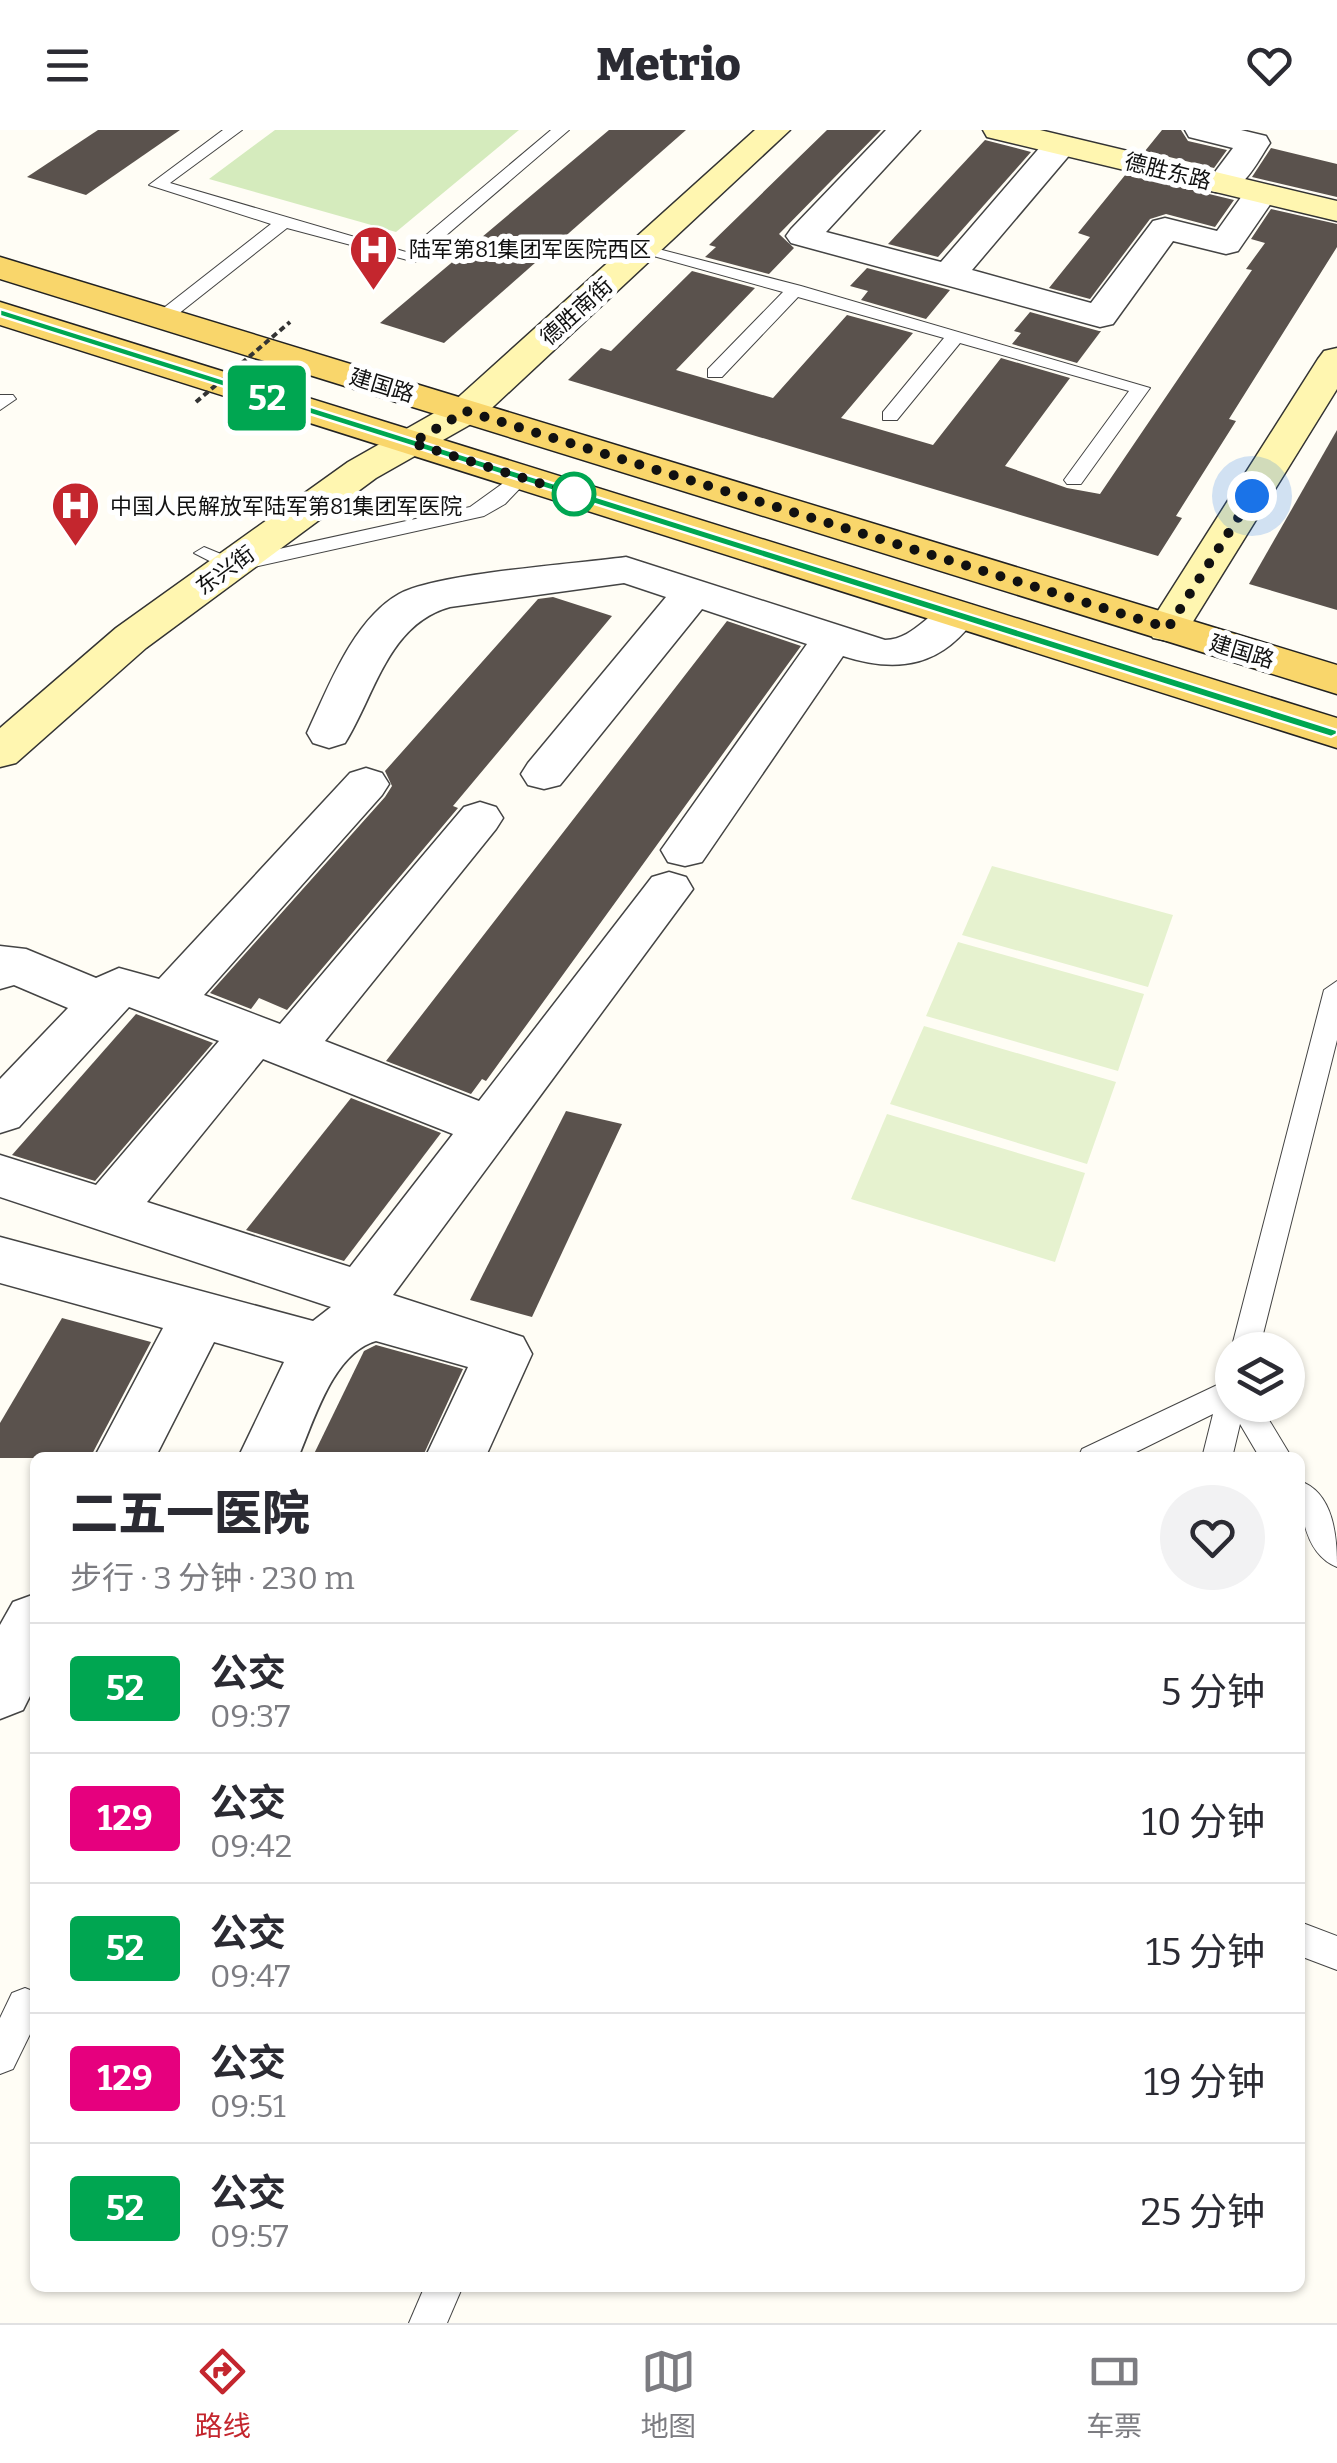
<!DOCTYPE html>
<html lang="zh">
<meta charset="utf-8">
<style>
body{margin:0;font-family:Bitter,"Noto Sans SC",serif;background:#f2f2f3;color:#2b2b33;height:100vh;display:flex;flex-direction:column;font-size:38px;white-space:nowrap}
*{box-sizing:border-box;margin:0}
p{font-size:32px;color:#7c7c81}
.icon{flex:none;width:55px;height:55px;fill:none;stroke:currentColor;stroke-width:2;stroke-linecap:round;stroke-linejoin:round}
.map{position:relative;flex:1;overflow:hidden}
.panel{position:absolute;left:30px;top:1322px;width:1275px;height:840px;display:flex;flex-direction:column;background:#fff;border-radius:15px;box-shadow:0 2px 8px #0004}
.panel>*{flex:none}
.badge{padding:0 20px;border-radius:8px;font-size:35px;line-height:65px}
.fabs{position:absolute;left:1215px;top:1202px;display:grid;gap:20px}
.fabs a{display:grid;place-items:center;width:90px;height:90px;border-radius:50%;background:#fff;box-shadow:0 2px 8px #0004;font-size:50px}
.you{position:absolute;width:50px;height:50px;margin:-25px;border:8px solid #fff;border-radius:50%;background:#1a73e8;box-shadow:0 0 0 15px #1a73e833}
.map>.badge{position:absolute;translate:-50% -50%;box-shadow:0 0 0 5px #fff}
.round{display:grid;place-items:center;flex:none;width:105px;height:105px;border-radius:52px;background:#f2f2f3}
.head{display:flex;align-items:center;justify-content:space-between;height:170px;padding:0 40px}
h1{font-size:48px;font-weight:800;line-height:75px}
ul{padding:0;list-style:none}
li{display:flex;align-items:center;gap:30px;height:130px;padding:0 40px;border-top:2px solid #e1e1e2}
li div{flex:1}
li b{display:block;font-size:38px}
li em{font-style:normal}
li .badge{min-width:110px;font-weight:700;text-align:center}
header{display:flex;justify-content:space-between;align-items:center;height:130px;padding:0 40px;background:#fff;font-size:45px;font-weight:800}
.tab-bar{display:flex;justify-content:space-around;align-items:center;height:140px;border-top:2px solid #e1e1e2;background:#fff;font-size:28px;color:#7c7c81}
.tab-bar a{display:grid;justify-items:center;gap:5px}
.tab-bar .current{color:#c4262e}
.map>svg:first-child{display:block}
</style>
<header><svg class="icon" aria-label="menu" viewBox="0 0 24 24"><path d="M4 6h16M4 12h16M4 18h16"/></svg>Metrio<svg class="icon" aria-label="heart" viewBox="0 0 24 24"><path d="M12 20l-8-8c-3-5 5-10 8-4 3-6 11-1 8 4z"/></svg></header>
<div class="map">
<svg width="1337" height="2193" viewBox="0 0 1337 2193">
<rect width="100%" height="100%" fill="#fffdf5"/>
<path fill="#d5ebbd" d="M275,0H519L396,102L209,49Z"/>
<g fill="#e6f2cf">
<path d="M992,736L1173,785L1148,857L962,805Z"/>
<path d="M958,812L1144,864L1118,941L926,886Z"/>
<path d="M924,896L1116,952L1087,1034L890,974Z"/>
<path d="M887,984L1085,1043L1055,1132L851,1069Z"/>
</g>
<g fill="#5a524d">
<path d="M98,0H180L86,65L27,47Z"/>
<path d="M609,0H686L444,213L380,193Z"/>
<path d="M827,0H881L779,104L794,118L769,144L705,127L716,117L709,115Z"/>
<path d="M1162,0H1181L1188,11L1227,20L1214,38L1145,21Z"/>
<path d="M985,10L1031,22L938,127L888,114Z"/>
<path d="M1271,18L1337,34V67L1252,47Z"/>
<path d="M1126,44L1234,70L1215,97L1166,84L1150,89L1090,169L1049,158L1090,107L1078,103Z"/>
<path d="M1271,79L1337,94V117L1229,289L1236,291L1176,386L1182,388L1158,426L568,250L601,218L611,221L692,141L755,158L676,240L773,268L847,185L913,203L841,288L933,315L1001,228L1070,248L1005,336L1067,358L1100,364L1252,140L1246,139L1265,113L1251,109Z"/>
<path d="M867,138L950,160L926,189L861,170L868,161L850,156Z"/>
<path d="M1030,182L1099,201H1101L1077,233L1012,214L1021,203L1014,201Z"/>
<path d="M1337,300V480L1249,454Z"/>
<path d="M553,467L612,486L453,676L458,678L287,880L259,868L251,879L210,863L385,667L392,656L385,641L538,469Z"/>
<path d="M727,491L801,516L486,951L482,949L471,964L386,931Z"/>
<path d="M136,884L213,913L95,1051L12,1025Z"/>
<path d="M351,968L441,1003L344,1131L246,1100Z"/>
<path d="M566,981L622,994L532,1187L470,1170Z"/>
<path d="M62,1188L151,1212L90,1328H0V1293Z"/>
<path d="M376,1215L463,1239L422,1328H312L364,1221Z"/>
</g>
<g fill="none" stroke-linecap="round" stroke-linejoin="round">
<defs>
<g id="lane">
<path d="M223,0H242L170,53L406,122L551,0H569L415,132L287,98L168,192H156V184L271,94L149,55Z"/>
<path d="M639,114L801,156L1150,258L1081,354H1067L1064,350L1129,261L960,213L897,290H883V282L944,208L798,167L722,247H708V239L783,162L639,122Z"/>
<path d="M0,265H13L16,269L0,280Z"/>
<path d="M520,341L527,343V351L505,374L484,386L231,442L194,423L204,417L233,429L470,377Z"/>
<path d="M1337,851V910L1259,1220H1232V1224L1231,1220L1324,860Z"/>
<path d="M1232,1248V1275H1260L1292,1328H1260L1240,1294L1232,1328H1202L1213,1284L1124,1328H1078L1082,1319Z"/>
<path d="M1300,1351C1334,1363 1337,1407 1337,1437C1304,1424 1300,1381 1300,1351Z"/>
<path d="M1300,1792L1337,1806V1840L1300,1826Z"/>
<path d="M25,1858L35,1862V1894L13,1939L0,1944V1888L12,1863Z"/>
<path d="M424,2158H462L447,2193H409Z"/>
</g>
<g id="street">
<path d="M886,0H920L826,102L941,132L1048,8H1072L1076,15L1072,22L972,140L1091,173L1153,91L1165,88L1217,101L1249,56H1273L1278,63L1238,121L1226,124L1173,111L1113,194L1100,197L791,113L786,106L791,99Z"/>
<path d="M1185,0H1241L1266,6L1270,13C1255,35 1241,69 1211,61L1206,54L1233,18L1189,7Z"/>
<path d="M626,427L885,510C922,509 933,465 972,475L978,484C944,536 899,544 843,526L702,732L685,736L668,732L661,720L807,514L702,479L560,655L544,659L528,655L521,644L528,633L666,467L624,453L450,477C388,494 375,565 345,613L329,618L313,613L307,603C328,558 353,490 399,464C437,443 576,434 626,427Z"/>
<path d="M366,638L382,643L389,654L382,665L204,865L280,894L464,677L480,672L496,677L503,688L496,699L325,911L479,971L652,747L669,742L686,747L693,759L393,1165L523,1207L532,1224L485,1328H425L468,1237L376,1211C333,1223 314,1291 298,1328H238L284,1232L214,1212L155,1328H94L163,1198L0,1153V1107L313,1191L331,1177L0,1067V1025L96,1055L219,911L129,877L19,997L0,1003V949L68,878L14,855L0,859V816L26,819L96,848L119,838L159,849L350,643ZM263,929L453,1004L350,1137L147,1072Z"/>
<path d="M35,1464V1556L23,1580L0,1589V1495L13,1472Z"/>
</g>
<g id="secondary">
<path d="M755,0H790L480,289L376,348L146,518L16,633L0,637V598L116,498L348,332L452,273Z"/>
<path d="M983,0H1040L1337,71V91L987,7Z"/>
<path d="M1337,218V259L1189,498L1183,508L1168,511L1153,508L1147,498L1318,229L1324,221Z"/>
</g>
<g id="primary">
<path d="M0,127L1337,535V564L0,149Z"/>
<path d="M0,172L1337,588V618L0,195Z"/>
</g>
</defs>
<use href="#lane" stroke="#444" stroke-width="2"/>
<use href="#street" stroke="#444" stroke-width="3"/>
<use href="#secondary" stroke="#333" stroke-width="3"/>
<use href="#primary" stroke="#222" stroke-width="3"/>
<use href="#lane" fill="#fff" fill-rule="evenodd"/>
<use href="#street" fill="#fff" fill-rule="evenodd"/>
<use href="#secondary" fill="#fff6b0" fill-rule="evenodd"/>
<use href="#primary" fill="#f9d66b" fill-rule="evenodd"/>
<path stroke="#333" stroke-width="4" stroke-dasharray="6 4" stroke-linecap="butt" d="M196,272L290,192"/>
</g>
<path fill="#00a651" stroke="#fff" stroke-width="2.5" d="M0,179L1337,600V604L1331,607L0,186Z"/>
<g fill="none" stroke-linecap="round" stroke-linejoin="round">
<path stroke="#111" stroke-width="10" stroke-dasharray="0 18" d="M574,364L412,313L466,281L1168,498L1252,366"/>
</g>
<defs>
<symbol id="hospital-pin" viewBox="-11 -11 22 30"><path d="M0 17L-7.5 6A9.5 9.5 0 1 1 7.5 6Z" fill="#c4262e" stroke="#fff"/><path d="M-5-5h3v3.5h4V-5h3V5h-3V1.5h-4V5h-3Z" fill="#fff"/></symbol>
</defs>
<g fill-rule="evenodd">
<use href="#hospital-pin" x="346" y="92" width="55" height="75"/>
<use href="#hospital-pin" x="48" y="348" width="55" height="75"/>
</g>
<circle fill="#fff" stroke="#00a651" stroke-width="5" cx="574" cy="364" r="20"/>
<g text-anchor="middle" stroke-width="10" stroke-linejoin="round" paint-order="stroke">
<g font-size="22" fill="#111" stroke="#fff">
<text transform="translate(1168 41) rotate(14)" y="8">德胜东路</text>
<text transform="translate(576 181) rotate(-42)" y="8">德胜南街</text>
<text transform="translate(382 255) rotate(17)" y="8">建国路</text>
<text transform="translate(225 440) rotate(-36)" y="8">东兴街</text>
<text transform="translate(1242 521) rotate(17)" y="8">建国路</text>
</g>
<g font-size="22" fill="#111" stroke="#fff" text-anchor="start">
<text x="409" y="127">陆军第81集团军医院西区</text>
<text x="110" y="384">中国人民解放军陆军第81集团军医院</text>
</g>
</g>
</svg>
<div class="fabs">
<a><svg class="icon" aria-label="layers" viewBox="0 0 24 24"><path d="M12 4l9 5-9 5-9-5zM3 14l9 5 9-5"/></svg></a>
</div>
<div class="you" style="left:1252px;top:366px"></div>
<b class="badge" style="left:267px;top:268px;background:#00a651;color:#fff">52</b>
<section class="panel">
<div class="head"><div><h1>二五一医院</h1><p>步行 · 3 分钟 · 230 m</p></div><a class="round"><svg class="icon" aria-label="heart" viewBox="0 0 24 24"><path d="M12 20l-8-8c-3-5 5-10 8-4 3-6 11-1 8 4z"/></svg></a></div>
<ul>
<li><span class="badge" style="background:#00a651;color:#fff">52</span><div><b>公交</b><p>09:37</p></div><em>5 分钟</em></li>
<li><span class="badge" style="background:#e6007e;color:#fff">129</span><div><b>公交</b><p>09:42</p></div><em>10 分钟</em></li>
<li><span class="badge" style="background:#00a651;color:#fff">52</span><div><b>公交</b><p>09:47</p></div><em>15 分钟</em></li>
<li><span class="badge" style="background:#e6007e;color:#fff">129</span><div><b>公交</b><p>09:51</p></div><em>19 分钟</em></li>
<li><span class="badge" style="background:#00a651;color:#fff">52</span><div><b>公交</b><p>09:57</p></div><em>25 分钟</em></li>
</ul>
</section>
</div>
<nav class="tab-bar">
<a class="current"><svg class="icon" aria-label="directions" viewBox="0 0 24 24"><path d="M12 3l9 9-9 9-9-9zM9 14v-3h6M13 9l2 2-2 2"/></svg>路线</a>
<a><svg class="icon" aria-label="map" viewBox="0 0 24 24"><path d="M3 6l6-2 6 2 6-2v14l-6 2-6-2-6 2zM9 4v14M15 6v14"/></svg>地图</a>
<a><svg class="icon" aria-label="tickets" viewBox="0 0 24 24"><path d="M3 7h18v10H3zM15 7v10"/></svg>车票</a>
</nav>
